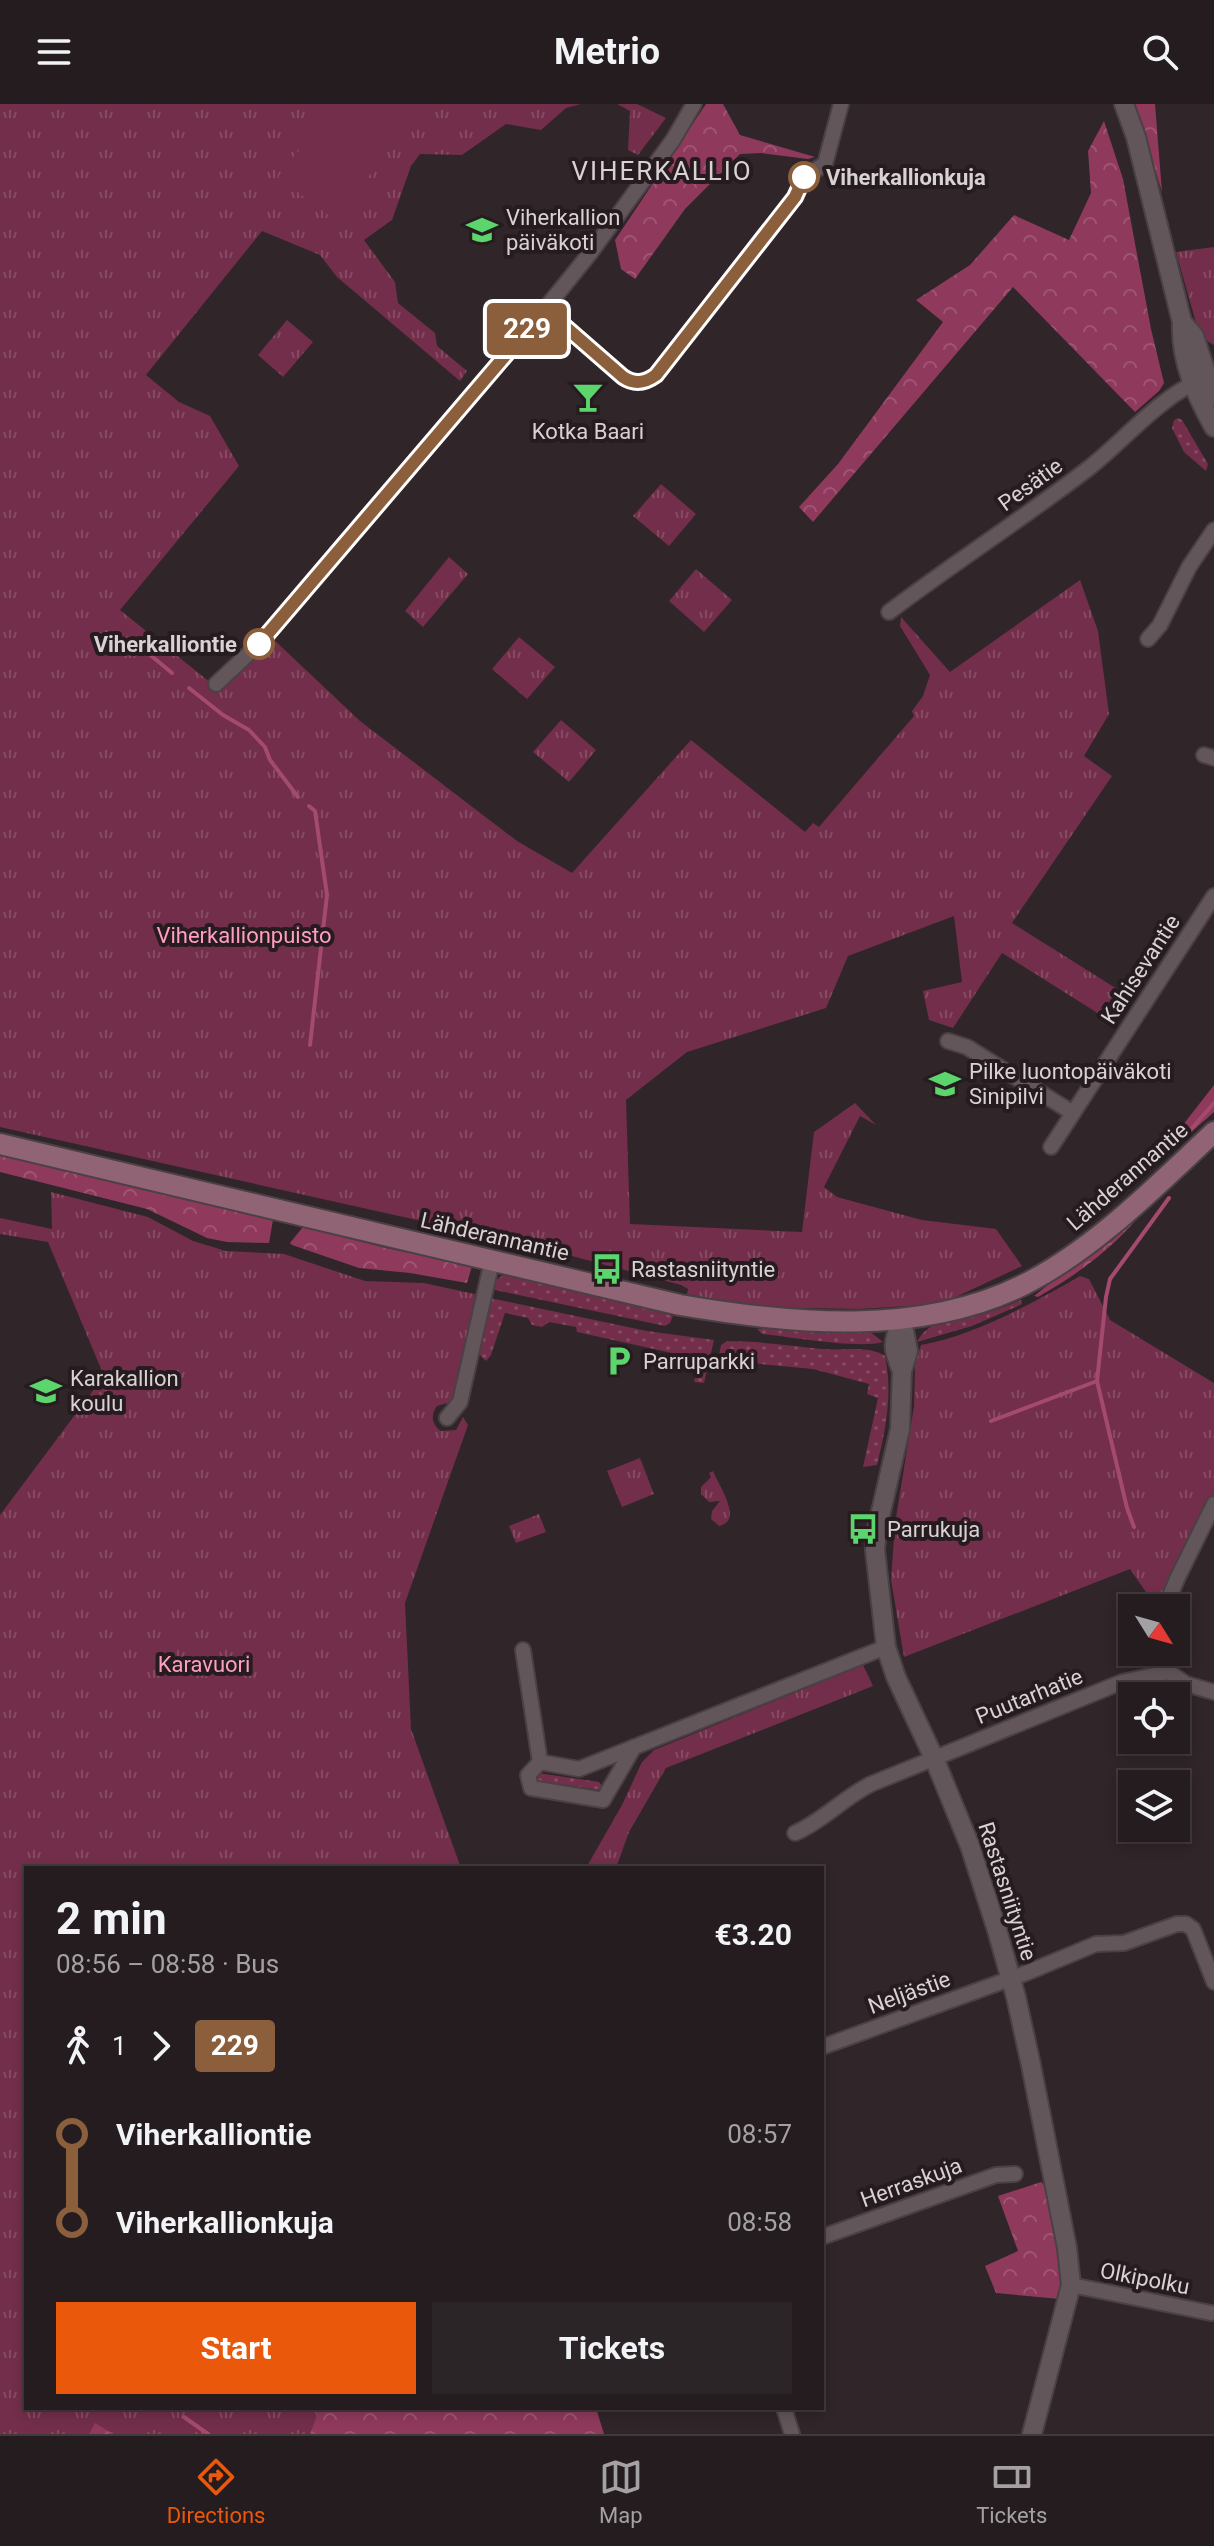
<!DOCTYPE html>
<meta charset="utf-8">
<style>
body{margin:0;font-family:Roboto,sans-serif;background:#2c2528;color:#f1f3f6;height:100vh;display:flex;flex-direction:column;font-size:30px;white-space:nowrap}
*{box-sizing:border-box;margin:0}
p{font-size:26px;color:#a3a1a4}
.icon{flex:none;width:44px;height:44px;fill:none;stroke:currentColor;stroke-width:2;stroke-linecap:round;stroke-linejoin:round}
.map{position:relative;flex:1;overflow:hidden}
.details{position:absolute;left:24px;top:1762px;width:800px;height:544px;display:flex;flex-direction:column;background:#241c1f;border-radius:0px;box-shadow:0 4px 12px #0003,0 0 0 2px #413a3d}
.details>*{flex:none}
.badge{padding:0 16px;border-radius:6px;font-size:28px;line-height:52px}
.needle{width:52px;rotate:127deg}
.fabs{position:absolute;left:1118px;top:1490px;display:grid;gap:16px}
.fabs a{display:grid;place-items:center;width:72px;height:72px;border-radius:0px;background:#241c1f;box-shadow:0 4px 12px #0003,0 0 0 2px #413a3d;font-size:40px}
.map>.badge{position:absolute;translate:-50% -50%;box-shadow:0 0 0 4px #fff}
.legs{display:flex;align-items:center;gap:12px;height:88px;padding:0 32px;font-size:26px}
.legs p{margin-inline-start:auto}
.summary{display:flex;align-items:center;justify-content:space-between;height:136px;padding:0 32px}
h1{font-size:44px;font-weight:700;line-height:60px}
.action{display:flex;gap:16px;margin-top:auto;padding:16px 32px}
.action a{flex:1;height:92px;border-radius:0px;background:#ea580c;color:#fff;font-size:32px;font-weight:700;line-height:92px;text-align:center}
.action a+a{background:#2c2528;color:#f1f3f6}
ul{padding:0 32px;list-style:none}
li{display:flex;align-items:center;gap:28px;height:88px;font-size:30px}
li i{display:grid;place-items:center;width:12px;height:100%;margin:0 10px;background:currentColor}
li i::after{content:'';width:20px;height:20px;margin:-10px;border:6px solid;border-radius:50%;background:#241c1f}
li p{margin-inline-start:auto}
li:first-child i{background:linear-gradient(#0000 50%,currentColor 0)}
li:last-child i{background:linear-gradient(currentColor 50%,#0000 0)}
header{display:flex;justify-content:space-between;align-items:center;height:104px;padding:0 32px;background:#241c1f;font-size:36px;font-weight:700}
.tabs{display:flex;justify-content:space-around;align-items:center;height:112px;border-top:2px solid #413a3d;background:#241c1f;font-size:22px;color:#a3a1a4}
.tabs a{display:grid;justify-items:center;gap:4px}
.tabs .active{color:#ea580c}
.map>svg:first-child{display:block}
</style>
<header><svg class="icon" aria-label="menu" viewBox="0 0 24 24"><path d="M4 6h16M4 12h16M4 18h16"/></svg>Metrio<svg class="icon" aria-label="search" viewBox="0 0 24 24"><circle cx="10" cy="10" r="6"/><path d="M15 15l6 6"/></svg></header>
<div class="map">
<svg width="1214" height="2330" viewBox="0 0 1214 2330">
<defs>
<pattern id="grass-dots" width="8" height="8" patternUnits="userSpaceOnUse" patternTransform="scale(2)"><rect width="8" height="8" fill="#722e4a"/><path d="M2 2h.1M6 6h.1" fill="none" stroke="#864b63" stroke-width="1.8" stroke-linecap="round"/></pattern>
<pattern id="forest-crowns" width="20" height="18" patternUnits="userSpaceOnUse" patternTransform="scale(2)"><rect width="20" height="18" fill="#8f395d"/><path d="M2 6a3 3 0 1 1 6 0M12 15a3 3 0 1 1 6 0" fill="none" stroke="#9e5573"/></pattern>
<pattern id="park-tufts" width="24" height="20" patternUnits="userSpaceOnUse" patternTransform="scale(2)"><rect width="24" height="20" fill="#722e4a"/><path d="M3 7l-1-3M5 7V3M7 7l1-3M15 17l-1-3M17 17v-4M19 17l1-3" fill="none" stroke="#864b63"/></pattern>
</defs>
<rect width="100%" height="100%" fill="#302529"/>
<g fill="url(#grass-dots)">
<path d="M1178,314L1182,316L1208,360L1206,367L1184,348L1172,324L1174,316Z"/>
<path d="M504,1170L633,1200L673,1212L670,1219L665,1222L495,1186L492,1183L495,1177Z"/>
<path d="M490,1194L647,1227L714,1236L704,1279L694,1278L699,1255L577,1228L576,1223L549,1218L542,1223L532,1221L528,1214L505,1209L491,1251L486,1257L479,1250L478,1246Z"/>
<path d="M1021,1196L1022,1200L1018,1202L972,1222L917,1238C929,1214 957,1215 979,1211C994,1207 1007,1202 1021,1196Z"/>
<path d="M793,1224L868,1226L883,1238C859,1245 791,1233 762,1230L757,1225Z"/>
<path d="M727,1237C760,1237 790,1242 823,1245C843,1247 868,1241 885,1252C893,1289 886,1324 877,1361L863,1363L878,1294L867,1290L869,1280L813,1265L718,1256L721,1241Z"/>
<path d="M538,1669L599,1678L602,1682L601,1686L538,1677L536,1672Z"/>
</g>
<g fill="url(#forest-crowns)">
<path d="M706,0H723L740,31L815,53L808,55L761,49L740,50L685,105L635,175L621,165L615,136Z"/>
<path d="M1135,0H1155L1162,88Z"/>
<path d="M1104,17L1123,75L1151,225L1164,279L1159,287L1135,308L1013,183L813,418L799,403L838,360L943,218L916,196L970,161L1014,111L1069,136L1091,89L1088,47Z"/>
<path d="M1214,981V1008L1148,1066Z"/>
<path d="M0,1051L273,1116L269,1139L227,1138L207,1134L147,1105L0,1068Z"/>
<path d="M1152,1097C1118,1140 1085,1166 1038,1193L1034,1192Z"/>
<path d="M303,1123L386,1144L472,1162L467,1179L410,1169L359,1164L292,1141L290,1139Z"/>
<path d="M1041,2078L1047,2083C1055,2121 1061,2157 1060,2195L996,2189L985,2162L1018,2147L998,2092Z"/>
<path d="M26,2304H596L604,2330H0Z"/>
</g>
<g fill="url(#park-tufts)">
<path d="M0,0H581L566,4L541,26L506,20L462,51L420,50L411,62L392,116L364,136L395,178L398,199L435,229L437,242L467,267L460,277L337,173L320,151L262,127L146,271L179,298L210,312L239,362L120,506L221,587L256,553L271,533L360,617L517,737L572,769L691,636L805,728L813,719L819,723L914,612L912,607L923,592L930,571L900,522L901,513L950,568L1080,476L1098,527L1109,610L1084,652L1112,672L1012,819L1133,895L1115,920L1002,849L953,924L929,916L923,887L962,878L954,812L848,852L826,904L687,948L626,996L630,1120L802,1128L814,1028L855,999L876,1021L860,1012L824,1083L837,1093L922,1116L996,1125L1022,1162L941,1200L858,1205L753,1203L687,1190L688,1185L681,1181L538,1143L0,1023Z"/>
<path d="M617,0H637L666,14L638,51L628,46L630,7Z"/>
<path d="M1214,143V241L1200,233L1176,148Z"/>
<path d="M287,216L313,238L283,273L258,251Z"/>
<path d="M661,380L696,410L669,442L633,412Z"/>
<path d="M449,453L468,470L423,523L405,507Z"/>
<path d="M696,465L732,496L704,528L669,497Z"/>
<path d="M519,533L555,563L527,595L492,565Z"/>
<path d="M561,616L596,646L569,678L533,648Z"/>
<path d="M51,1088L148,1113L193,1137L226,1147L284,1150L365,1177L424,1179L479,1191L456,1292L451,1298L437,1302C430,1311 432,1321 441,1327L456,1326L463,1313L468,1321L405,1499L411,1625L461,1764H26V2304H320L310,2330H113L95,2319L89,2330H0V1411L104,1272L48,1138L0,1130V1114L52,1125Z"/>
<path d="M1080,1172L1089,1175L1110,1216L1214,1279V1400L1165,1504H1157L1130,1465L904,1553L891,1476L895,1420L914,1302L915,1260L921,1241C974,1232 1033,1199 1080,1172Z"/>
<path d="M640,1354L654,1390L622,1403L607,1367Z"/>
<path d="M713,1367C719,1382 744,1417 719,1422L711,1415L712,1407L720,1397L709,1398L701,1390V1383L711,1373L709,1369Z"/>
<path d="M539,1410L546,1428L516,1439L509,1422Z"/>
<path d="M863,1561L873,1582L666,1664L629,1728L616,1764H586L622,1701L642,1658L654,1646Z"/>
</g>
<g fill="#722e4a">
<path d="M335,0H357L399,33L335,116L278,73Z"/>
<path d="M365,0H396L405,8L393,23Z"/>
</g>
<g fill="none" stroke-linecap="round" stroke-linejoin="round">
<g stroke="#a34a6e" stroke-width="4">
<path d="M115,538L130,534L172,569"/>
<path d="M189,584L223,611L249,626L265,643L270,656L298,693"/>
<path d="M309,702L315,707L327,791L310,941"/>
<path d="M1148,1066L1180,1038L1214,999"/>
<path d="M991,1317L1097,1277"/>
<path d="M1134,1423L1127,1404L1097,1277L1106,1193L1110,1175L1169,1094"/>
<path d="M184,2313L208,2330"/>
</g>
<defs>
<g id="minor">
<path d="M545,205L623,273C635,281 645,279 656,271L795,93L804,73L825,60L841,0"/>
<path d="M889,508C955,458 1024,414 1089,364C1121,339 1163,290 1200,277"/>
<path d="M1148,535L1160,521L1189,463L1214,426"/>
<path d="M216,580L259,540L545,205L591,148L673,36L694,0"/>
<path d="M1204,651L1214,654"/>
<path d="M948,937L967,943L1073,1009"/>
<path d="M1051,1043L1214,792"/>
<path d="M447,1314L460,1298L492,1157"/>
<path d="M1165,1504L1177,1475L1214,1400"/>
<path d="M523,1546L540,1658"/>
<path d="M1169,1568L1186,1580L1214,1588"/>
<path d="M540,1658L579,1665L886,1543"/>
<path d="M540,1658L528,1671L531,1684L603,1696L634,1643"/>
<path d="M795,1729C823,1717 843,1694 871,1680L1122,1578L1169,1568L1167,1548"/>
<path d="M822,1943L1026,1869L1096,1840L1124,1839L1177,1820H1186L1193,1825L1214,1878"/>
<path d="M822,2133L996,2071L1015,2070"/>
<path d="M1071,2181L1211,2209"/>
<path d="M784,2304L792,2330"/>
</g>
<g id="tertiary">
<path d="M1124,0L1136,33L1182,218C1180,256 1196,291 1214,323"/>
<path d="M1182,218L1194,232L1214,293"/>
<path d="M902,1216L908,1247L902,1267L900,1325L877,1425L875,1446L886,1543L896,1573L934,1654L970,1742L997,1826L1016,1893L1031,1961L1067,2144L1071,2181L1032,2330"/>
<path d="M902,1267C892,1243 892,1240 902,1216"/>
</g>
<path id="secondary" d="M0,1040L680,1201C791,1220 921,1233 1025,1180C1096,1144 1156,1082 1214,1028"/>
</defs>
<use href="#minor" stroke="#4a4144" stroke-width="18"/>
<use href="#tertiary" stroke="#4a4144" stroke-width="22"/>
<use href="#secondary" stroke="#4a4144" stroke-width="24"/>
<use href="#minor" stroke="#63565a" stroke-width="14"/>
<use href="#tertiary" stroke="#63565a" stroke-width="18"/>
<use href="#secondary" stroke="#906475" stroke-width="20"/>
</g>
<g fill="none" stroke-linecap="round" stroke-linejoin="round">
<defs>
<path id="line-1" d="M259,540L545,205L623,273C635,281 645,279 656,271L795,93L804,73"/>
</defs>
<use href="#line-1" stroke="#fff" stroke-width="18"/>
<use href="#line-1" stroke="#8b5e3c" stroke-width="12"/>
</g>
<defs>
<symbol id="school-bare" viewBox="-9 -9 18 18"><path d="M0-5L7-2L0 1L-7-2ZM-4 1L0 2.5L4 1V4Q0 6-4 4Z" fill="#5cd56d" stroke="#261c1f" stroke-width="2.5" paint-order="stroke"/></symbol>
<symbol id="bar-bare" viewBox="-9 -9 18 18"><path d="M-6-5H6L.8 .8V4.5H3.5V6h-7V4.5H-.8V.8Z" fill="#5cd56d" stroke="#261c1f" stroke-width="2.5" paint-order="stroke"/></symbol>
<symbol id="bus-bare" viewBox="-9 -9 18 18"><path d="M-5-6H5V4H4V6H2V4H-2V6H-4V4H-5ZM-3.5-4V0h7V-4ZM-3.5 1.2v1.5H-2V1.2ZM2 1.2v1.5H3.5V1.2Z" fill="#5cd56d" stroke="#261c1f" stroke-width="2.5" paint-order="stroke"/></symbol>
<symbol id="parking-bare" viewBox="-9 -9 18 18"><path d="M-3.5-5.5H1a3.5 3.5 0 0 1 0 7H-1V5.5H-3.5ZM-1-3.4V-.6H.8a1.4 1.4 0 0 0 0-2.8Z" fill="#5cd56d" stroke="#261c1f" stroke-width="2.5" paint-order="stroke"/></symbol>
</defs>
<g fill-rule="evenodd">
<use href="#school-bare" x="460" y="104" width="44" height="44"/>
<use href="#bar-bare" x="566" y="271" width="44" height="44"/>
<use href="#school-bare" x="923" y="958" width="44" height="44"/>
<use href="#bus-bare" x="585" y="1143" width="44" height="44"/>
<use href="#parking-bare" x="597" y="1235" width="44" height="44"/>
<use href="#school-bare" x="24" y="1265" width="44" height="44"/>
<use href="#bus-bare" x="841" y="1403" width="44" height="44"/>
</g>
<g fill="#fff" stroke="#8b5e3c" stroke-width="4">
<circle cx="804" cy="73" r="14"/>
<circle cx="259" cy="540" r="14"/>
</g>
<g text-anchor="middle" stroke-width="8" stroke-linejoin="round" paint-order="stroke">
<g font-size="22" font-weight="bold" fill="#d9d2d4" stroke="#261c1f" text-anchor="start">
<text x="826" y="81">Viherkallionkuja</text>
<text x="237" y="548" text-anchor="end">Viherkalliontie</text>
</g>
<g font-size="22" fill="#d9d2d4" stroke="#261c1f" text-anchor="start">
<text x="506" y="121">Viherkallion<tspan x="506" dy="25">päiväkoti</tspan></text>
<text x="588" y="335" text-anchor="middle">Kotka Baari</text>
<text x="969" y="975">Pilke luontopäiväkoti<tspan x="969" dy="25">Sinipilvi</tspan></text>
<text x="631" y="1173">Rastasniityntie</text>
<text x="643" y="1265">Parruparkki</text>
<text x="70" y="1282">Karakallion<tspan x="70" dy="25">koulu</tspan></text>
<text x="887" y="1433">Parrukuja</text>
</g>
<g font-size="22" fill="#d9d2d4" stroke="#261c1f">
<text transform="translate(1030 380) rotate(-36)" y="8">Pesätie</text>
<text transform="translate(1140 865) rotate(-57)" y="8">Kahisevantie</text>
<text transform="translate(1127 1072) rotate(-41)" y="8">Lähderannantie</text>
<text transform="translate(495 1132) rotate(13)" y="8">Lähderannantie</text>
<text transform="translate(1029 1592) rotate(-22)" y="8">Puutarhatie</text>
<text transform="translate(1008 1787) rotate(72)" y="8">Rastasniityntie</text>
<text transform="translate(909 1888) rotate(-20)" y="8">Neljästie</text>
<text transform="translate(911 2078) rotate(-20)" y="8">Herraskuja</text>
<text transform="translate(1145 2174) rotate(11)" y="8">Olkipolku</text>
</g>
<g font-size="22" fill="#ff9ec2" stroke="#261c1f">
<text x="244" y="839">Viherkallionpuisto</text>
<text x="204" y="1568">Karavuori</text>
</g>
<g font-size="26" letter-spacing="2" fill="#d9d2d4" stroke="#261c1f">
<text x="662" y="76">VIHERKALLIO</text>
</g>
</g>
</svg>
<div class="fabs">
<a><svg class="needle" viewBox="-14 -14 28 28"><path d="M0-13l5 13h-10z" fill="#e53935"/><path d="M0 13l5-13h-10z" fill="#a3a1a4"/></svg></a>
<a><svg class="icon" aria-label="locate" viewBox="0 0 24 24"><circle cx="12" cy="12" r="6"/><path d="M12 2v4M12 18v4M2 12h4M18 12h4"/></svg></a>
<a><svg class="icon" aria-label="layers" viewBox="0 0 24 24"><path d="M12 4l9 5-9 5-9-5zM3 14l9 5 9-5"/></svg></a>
</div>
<b class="badge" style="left:527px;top:225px;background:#8b5e3c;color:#fff">229</b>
<section class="details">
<div class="summary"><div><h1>2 min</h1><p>08:56 – 08:58 · Bus</p></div><b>€3.20</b></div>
<div class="legs"><svg class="icon" aria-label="walk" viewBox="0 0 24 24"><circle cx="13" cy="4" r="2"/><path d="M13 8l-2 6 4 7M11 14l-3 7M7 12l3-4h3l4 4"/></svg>1<svg class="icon" aria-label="forward" viewBox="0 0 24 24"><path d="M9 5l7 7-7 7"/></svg><b class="badge" style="background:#8b5e3c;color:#fff">229</b></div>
<ul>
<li><i style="color:#8b5e3c"></i><b>Viherkalliontie</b><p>08:57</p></li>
<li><i style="color:#8b5e3c"></i><b>Viherkallionkuja</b><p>08:58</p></li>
</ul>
<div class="action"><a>Start</a><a>Tickets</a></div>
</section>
</div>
<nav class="tabs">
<a class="active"><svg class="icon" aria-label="directions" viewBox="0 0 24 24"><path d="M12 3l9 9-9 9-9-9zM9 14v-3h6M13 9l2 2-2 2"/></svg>Directions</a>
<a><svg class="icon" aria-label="map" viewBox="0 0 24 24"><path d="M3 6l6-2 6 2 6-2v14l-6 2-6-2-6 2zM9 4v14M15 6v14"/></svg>Map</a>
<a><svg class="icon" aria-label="tickets" viewBox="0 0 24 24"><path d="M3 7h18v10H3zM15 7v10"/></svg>Tickets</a>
</nav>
